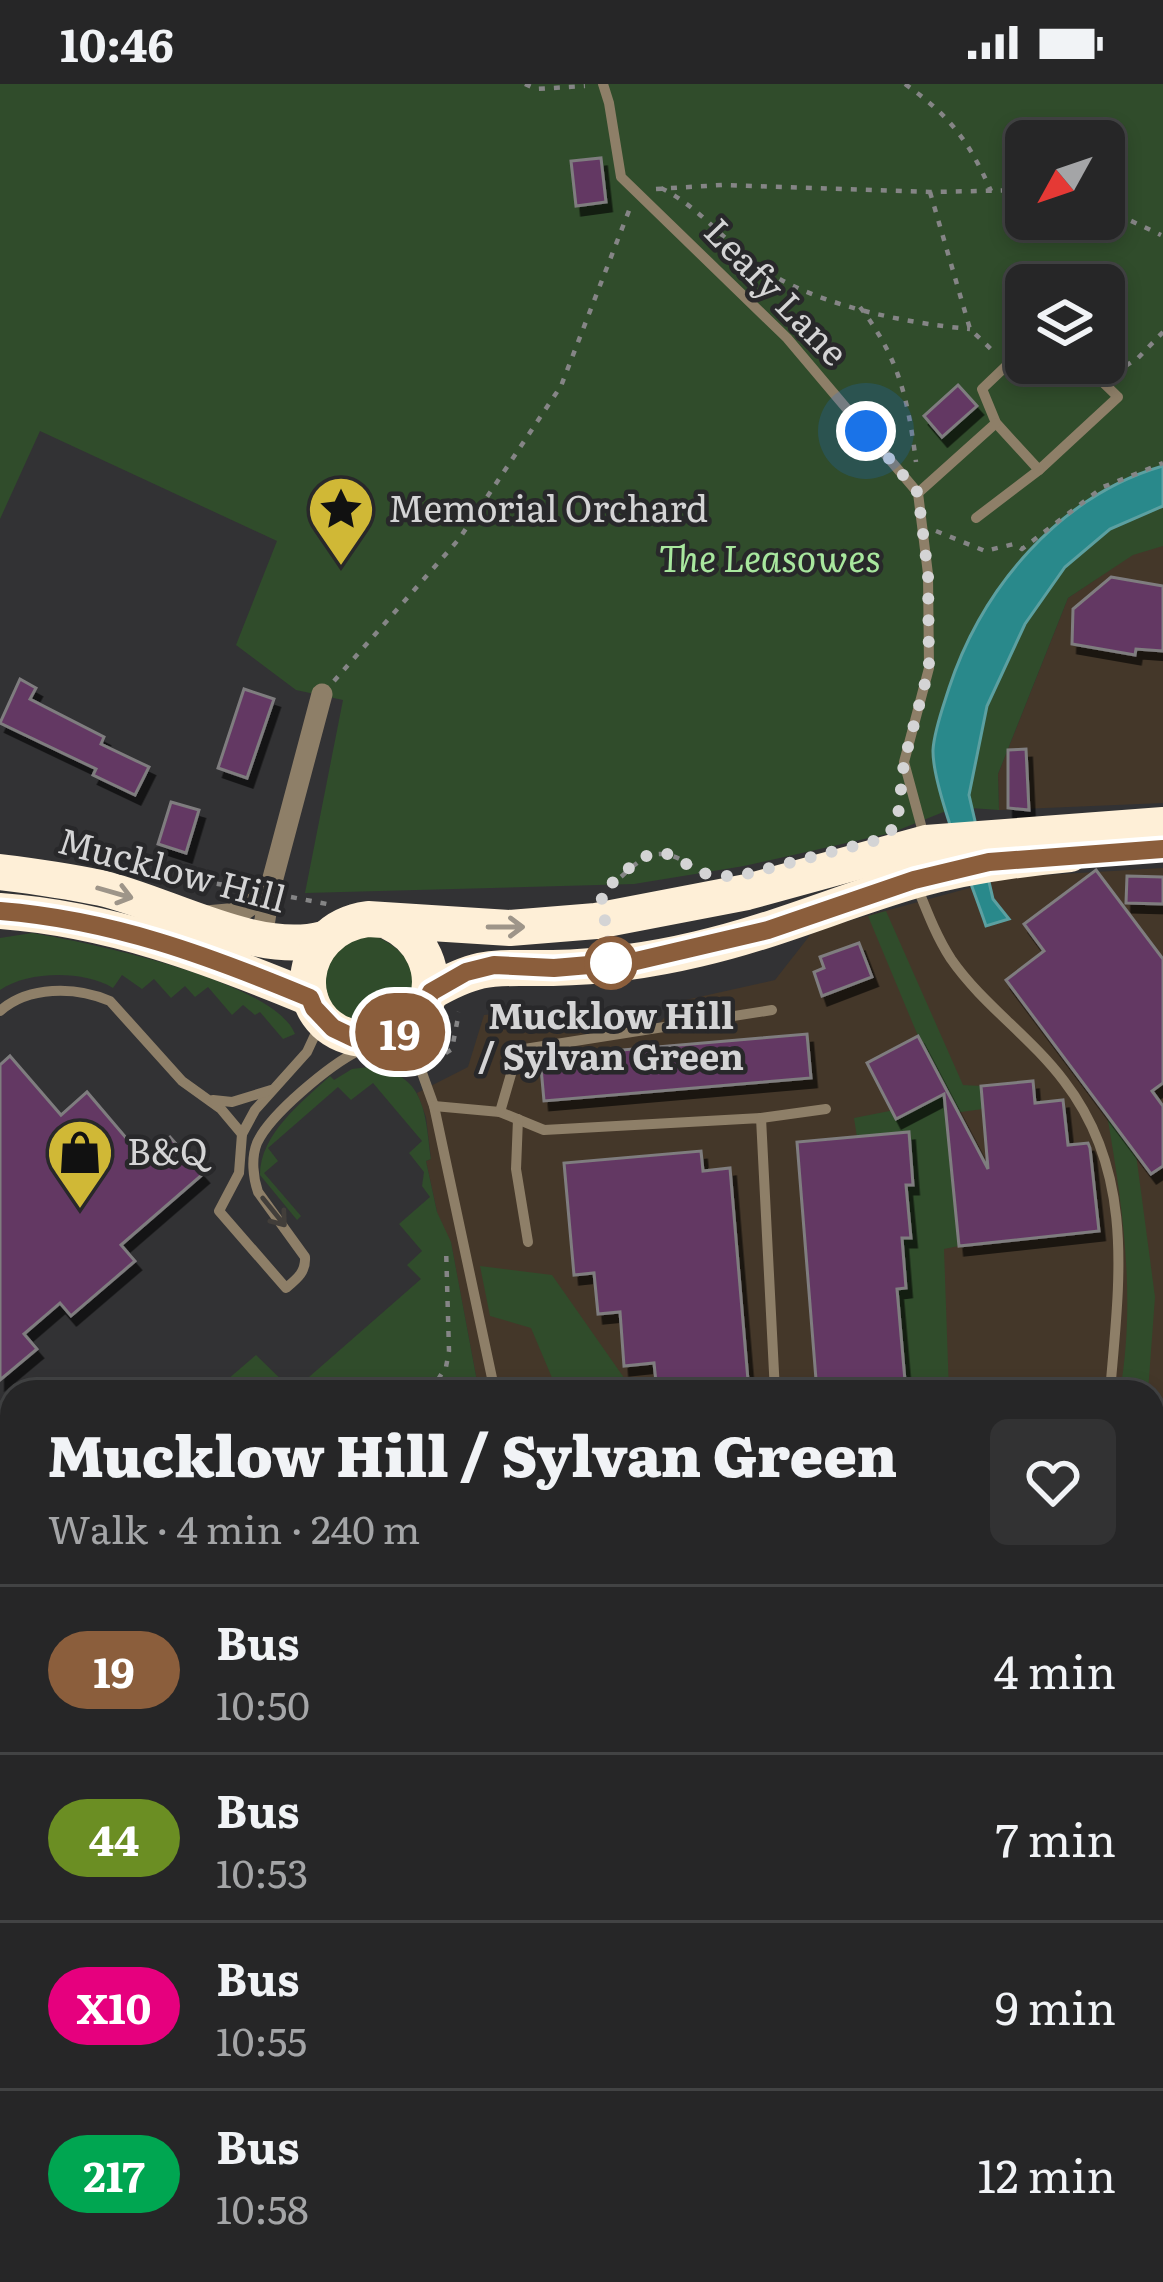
<!DOCTYPE html>
<meta charset="utf-8">
<style>
body{margin:0;font-family:Literata,serif;background:#323233;color:#f1f3f6;height:100vh;display:flex;flex-direction:column;font-size:45px;white-space:nowrap}
*{box-sizing:border-box;margin:0}
p{font-size:39px;color:#a4a5a7}
.icon{flex:none;width:66px;height:66px;fill:none;stroke:currentColor;stroke-width:2;stroke-linecap:round;stroke-linejoin:round}
.map{position:relative;flex:1;overflow:hidden}
.drawer{position:absolute;left:0px;top:1296px;width:1164px;height:903px;display:flex;flex-direction:column;background:#262627;border-radius:36px 36px 0 0;box-shadow:0 6px 18px #0003,0 0 0 3px #424344}
.drawer>*{flex:none}
.badge{padding:0 24px;border-radius:39px;font-size:42px;line-height:78px}
.needle{width:78px;rotate:230deg}
.controls{position:absolute;left:1005px;top:36px;display:grid;gap:24px}
.controls a{display:grid;place-items:center;width:120px;height:120px;border-radius:18px;background:#262627;box-shadow:0 6px 18px #0003,0 0 0 3px #424344;font-size:60px}
.you{position:absolute;width:60px;height:60px;margin:-30px;border:9px solid #fff;border-radius:50%;background:#1a73e8;box-shadow:0 0 0 18px #1a73e833}
.map>.badge{position:absolute;translate:-50% -50%;box-shadow:0 0 0 6px #fff}
.round{display:grid;place-items:center;flex:none;width:126px;height:126px;border-radius:18px;background:#323233}
.summary{display:flex;align-items:center;justify-content:space-between;height:204px;padding:0 48px}
h1{font-size:57px;font-weight:800;line-height:90px}
ul{padding:0;list-style:none}
li{display:flex;align-items:center;gap:36px;height:168px;padding:0 48px;border-top:3px solid #424344}
li div{flex:1}
li b{display:block;font-size:45px}
li em{font-style:normal}
li .badge{min-width:132px;font-weight:700;text-align:center}
.status{display:flex;justify-content:space-between;align-items:center;height:84px;padding:0 60px;background:#262627;direction:ltr}
.status svg{height:33px;fill:currentColor}
.map>svg:first-child{display:block}
</style>
<div class="status"><b>10:46</b><svg viewBox="0 0 49 12"><path d="M0 12V9h3v3zM5 12V6h3v6zM10 12V3h3v9zM15 12V0h3v12zM26 1h20v11H26zM47 4h2v5h-2z"/></svg></div>
<div class="map">
<svg width="1163" height="2198" viewBox="0 0 1163 2198">
<defs>
<filter id="shadow"><feDropShadow dx="5.5" dy="9" stdDeviation="0" flood-color="#0009"/></filter>
</defs>
<rect width="100%" height="100%" fill="#323234"/>
<g fill="#443729">
<path d="M1163,460V719L999,726L998,690L1068,514L1139,466Z"/>
<path d="M1163,784V1472L1152,1466V1308H479L451,1159L430,1156L437,1128L426,1077L431,1075L426,1033L417,1009L468,983L484,931L522,927L546,943L573,942L591,949L656,942L681,917L775,896L811,850L841,839L1010,793Z"/>
<path d="M1163,1491V2198H693L678,2187H1152V1505Z"/>
<path d="M12,2010V2187H617L638,2198H0V2024Z"/>
</g>
<g fill="#304c2b" fill-rule="evenodd">
<path d="M0,0H1163V462L1133,471L1068,514L998,690L999,726L956,723L891,749L744,782L634,800L305,809L343,616L296,606L236,561L277,457L40,347L0,435ZM1026,57H1104V135H1026ZM1026,201H1104V279H1026Z"/>
<path d="M886,827L963,1001L981,1002L983,1025L946,1030L959,1162L944,1165L949,1308H906L897,1205L906,1204L902,1154L911,1153L906,1101H912L909,1048L857,1053L854,1034L925,1020L947,1008L918,952L868,832Z"/>
<path d="M32,849C87,858 275,897 295,950L283,955L260,928L255,931L243,921L232,931L208,903L195,913L185,902L171,914L154,895L142,905L122,891L113,904C83,886 28,887 0,906V854Z"/>
<path d="M366,849C416,864 434,908 385,940L344,938L320,902L338,858Z"/>
<path d="M369,983C426,989 425,1029 431,1075L426,1077L437,1128L451,1158L479,1308H213L256,1271L293,1307L421,1195L407,1181L422,1167L399,1140L430,1113L422,1102L424,1088L409,1069L422,1057L373,999L351,1016L338,1003L268,1064L278,1077L264,1089L301,1132L297,1136L260,1091C260,1050 302,1018 330,992L334,996L352,985Z"/>
<path d="M1107,1031L1136,1070L1155,1213L1148,1308H1120C1136,1215 1123,1123 1107,1031Z"/>
<path d="M480,1182L552,1191L634,1308H558L531,1244L490,1232Z"/>
</g>
<path fill="#29898b" stroke="#5ca0a1" stroke-width="3" d="M1163,382V422L1110,445L1065,483L1025,540L987,622L969,711L993,815L1009,835L986,842C973,802 932,704 933,666C934,647 943,623 949,604C982,504 1059,412 1163,382Z"/>
<g fill="#643964" stroke="#7f7d7f" stroke-width="3" filter="url(#shadow)">
<path d="M601,74L606,118L576,122L571,77Z"/>
<path d="M958,301L977,322L942,353L924,332Z"/>
<path d="M1111,493L1163,502V567L1136,565L1135,571L1072,560L1073,525Z"/>
<path d="M20,595L36,604L30,615L104,653L101,660L149,683L135,711L93,691L96,685L0,639Z"/>
<path d="M244,605L274,615L247,694L218,684Z"/>
<path d="M1026,665L1029,726L1008,724V666Z"/>
<path d="M171,718L199,726L186,769L158,760Z"/>
<path d="M1096,786L1163,875V999L1152,1007L1163,1022V1082L1151,1090L1006,896L1044,867L1024,840Z"/>
<path d="M1127,792L1163,793V820L1126,819Z"/>
<path d="M859,859L872,893L822,912L814,888L824,884L820,873Z"/>
<path d="M807,950L811,994L544,1017L540,973Z"/>
<path d="M918,952L988,1085L981,1002L1033,997L1035,1019L1063,1016L1068,1061L1088,1059L1090,1064L1099,1147L959,1162L944,1010L896,1035L867,979Z"/>
<path d="M10,972L61,1031L87,1008L144,1075L170,1053L203,1090L121,1161L135,1177L71,1232L60,1219L24,1250L37,1265L0,1296V981Z"/>
<path d="M909,1048L913,1101H906L911,1154H902L906,1204L897,1205L906,1308H817L797,1058Z"/>
<path d="M701,1067L703,1087L730,1084L749,1308H657L654,1279L624,1282L620,1228L598,1230L594,1189L574,1191L564,1079Z"/>
</g>
<g fill="none" stroke-linecap="round" stroke-linejoin="round">
<g stroke="#858586" stroke-width="4.5" stroke-dasharray="6 9" stroke-linecap="butt">
<path d="M525,0L536,5L585,2"/>
<path d="M905,0C950,32 969,57 991,107"/>
<path d="M661,104C699,123 722,155 756,180C810,220 903,239 970,245"/>
<path d="M656,105L722,101L930,108L1026,106"/>
<path d="M930,108L970,245L994,268"/>
<path d="M1104,124L1161,151"/>
<path d="M860,223C899,274 908,315 916,378"/>
<path d="M1113,290L1138,274L1163,248"/>
<path d="M936,447L985,467L1014,460L1022,465L1103,403L1163,379"/>
<path d="M334,597L459,455L561,302L630,124"/>
<path d="M202,797L240,804"/>
<path d="M610,803C646,770 656,756 701,788"/>
<path d="M291,813L327,820"/>
<path d="M433,977L452,965L459,928"/>
<path d="M430,1308L446,1283L449,1267L446,1163"/>
<path d="M0,1528L12,1521"/>
<path d="M0,1564L12,1556"/>
</g>
<g stroke="#8e7f68" stroke-width="10">
<path d="M603,0L609,19L621,93L787,254L918,409L928,490L929,584L904,678L924,752"/>
<path d="M1026,263L982,305L996,339L1039,386L1118,313L1083,279"/>
<path d="M918,409L996,339"/>
<path d="M976,434L1039,386"/>
<path d="M916,800C926,825 936,852 951,875C982,920 1031,953 1064,997C1136,1090 1119,1199 1110,1308"/>
<path d="M0,927C28,902 75,902 110,917L182,997L221,1025L242,1050"/>
<path d="M320,940L307,968L255,1026L242,1050L239,1089L219,1127L286,1204C297,1195 306,1188 305,1173L258,1108C253,1093 251,1074 257,1059C270,1030 330,981 358,967"/>
<path d="M408,950L434,1022L495,1308"/>
<path d="M390,959L422,985"/>
<path d="M213,1016L232,1018L271,1006"/>
<path d="M434,1022L500,1028L544,1046L761,1034L775,1308"/>
<path d="M500,1028L518,966L772,926"/>
<path d="M761,1034L826,1025"/>
<path d="M518,1035L516,1085L528,1158"/>
<path d="M1152,1838L1163,1831"/>
</g>
<g stroke="#8e7f68" stroke-width="21">
<path d="M206,832L239,829L269,809"/>
<path d="M262,855L269,809L322,610"/>
<path d="M0,1985L12,1972"/>
<path d="M649,2187L667,2198"/>
</g>
<g stroke="#feefd7" stroke-width="36">
<path d="M0,788C33,792 68,797 101,804C166,819 257,873 323,855"/>
<path d="M0,827C110,835 208,872 310,914"/>
<path d="M389,838C460,871 432,972 355,954C287,939 294,845 368,835L510,844L596,837L747,808L926,759L1163,741"/>
<path d="M431,908C484,878 495,885 553,884C601,883 652,876 698,865C773,848 843,817 916,796C967,782 1017,775 1070,770"/>
</g>
</g>
<defs><path id="oneway-shaft" d="M-6 0H5M1.5-3L5.5 0L1.5 3" fill="none" stroke-width="1.6" stroke-linecap="round" stroke-linejoin="round" transform="scale(3)"/></defs>
<g stroke="#9e9589">
<use href="#oneway-shaft" transform="translate(115 809) rotate(16)"/>
<use href="#oneway-shaft" transform="translate(506 843)"/>
</g>
<use stroke="#423e3a" href="#oneway-shaft" transform="translate(274 1128) rotate(51)"/>
<g fill="none" stroke-linecap="round" stroke-linejoin="round">
<defs>
<path id="line" d="M0,827C112,836 207,871 310,914L314,924L333,944L354,954L370,956L391,952L420,933L431,908L466,888L494,881L554,884L636,877L768,846L914,796L989,778L1163,765"/>
</defs>
<use href="#line" stroke="#fff" stroke-width="27"/>
<use href="#line" stroke="#8b5e3c" stroke-width="18"/>
<path stroke="#d4d4d5" stroke-width="12" stroke-dasharray="0 21.6" d="M611,879L601,809L638,776L653,769L669,770L702,789L735,793L881,755L897,741L904,678L929,584L928,490L918,409L866,347"/>
</g>
<defs>
<symbol id="sight-pin" viewBox="-11 -11 22 30"><path d="M0 17L-7.5 6A9.5 9.5 0 1 1 7.5 6Z" fill="#d0b836" stroke="#28282a"/><path d="M0-6L1.8-2.2L6-1.7L2.9 1.2L3.7 5.4L0 3.3L-3.7 5.4L-2.9 1.2L-6-1.7L-1.8-2.2Z" fill="#111"/></symbol>
<symbol id="shop-pin" viewBox="-11 -11 22 30"><path d="M0 17L-7.5 6A9.5 9.5 0 1 1 7.5 6Z" fill="#d0b836" stroke="#28282a"/><path d="M-5-2.5h2.3a2.7 3.5 0 0 1 5.4 0H5L5.5 6h-11ZM-1.5-2.5h3a1.5 2.3 0 0 0-3 0Z" fill="#111"/></symbol>
</defs>
<g fill-rule="evenodd">
<use href="#sight-pin" x="303" y="387" width="76" height="104"/>
<use href="#shop-pin" x="42" y="1030" width="76" height="104"/>
</g>
<circle fill="#fff" stroke="#8b5e3c" stroke-width="6" cx="611" cy="879" r="24"/>
<g text-anchor="middle" stroke-width="9" stroke-linejoin="round" paint-order="stroke">
<g font-size="36" fill="#d4d4d5" stroke="#28282a">
<text transform="translate(776 208) rotate(46)" y="13">Leafy Lane</text>
<text transform="translate(172 786) rotate(15)" y="13">Mucklow Hill</text>
</g>
<g font-size="36" fill="#d4d4d5" stroke="#28282a" text-anchor="start">
<text x="388" y="438">Memorial Orchard</text>
<text x="127" y="1081">B&amp;Q</text>
</g>
<g font-size="36" font-style="italic" fill="#a8e79e" stroke="#28282a">
<text x="770" y="488">The Leasowes</text>
</g>
<g font-size="36" font-weight="bold" fill="#d4d4d5" stroke="#28282a">
<text x="611" y="945">Mucklow Hill<tspan x="611" dy="41">/ Sylvan Green</tspan></text>
</g>
</g>
</svg>
<div class="controls">
<a><svg class="needle" viewBox="-14 -14 28 28"><path d="M0-13l5 13h-10z" fill="#e53935"/><path d="M0 13l5-13h-10z" fill="#a4a5a7"/></svg></a>
<a><svg class="icon" aria-label="layers" viewBox="0 0 24 24"><path d="M12 4l9 5-9 5-9-5zM3 14l9 5 9-5"/></svg></a>
</div>
<div class="you" style="left:866px;top:347px"></div>
<b class="badge" style="left:400px;top:948px;background:#8b5e3c;color:#fff">19</b>
<section class="drawer">
<div class="summary"><div><h1>Mucklow Hill / Sylvan Green</h1><p>Walk · 4 min · 240 m</p></div><a class="round"><svg class="icon" aria-label="heart" viewBox="0 0 24 24"><path d="M12 20l-8-8c-3-5 5-10 8-4 3-6 11-1 8 4z"/></svg></a></div>
<ul>
<li><span class="badge" style="background:#8b5e3c;color:#fff">19</span><div><b>Bus</b><p>10:50</p></div><em>4 min</em></li>
<li><span class="badge" style="background:#6b8e23;color:#fff">44</span><div><b>Bus</b><p>10:53</p></div><em>7 min</em></li>
<li><span class="badge" style="background:#e6007e;color:#fff">X10</span><div><b>Bus</b><p>10:55</p></div><em>9 min</em></li>
<li><span class="badge" style="background:#00a651;color:#fff">217</span><div><b>Bus</b><p>10:58</p></div><em>12 min</em></li>
</ul>
</section>
</div>
